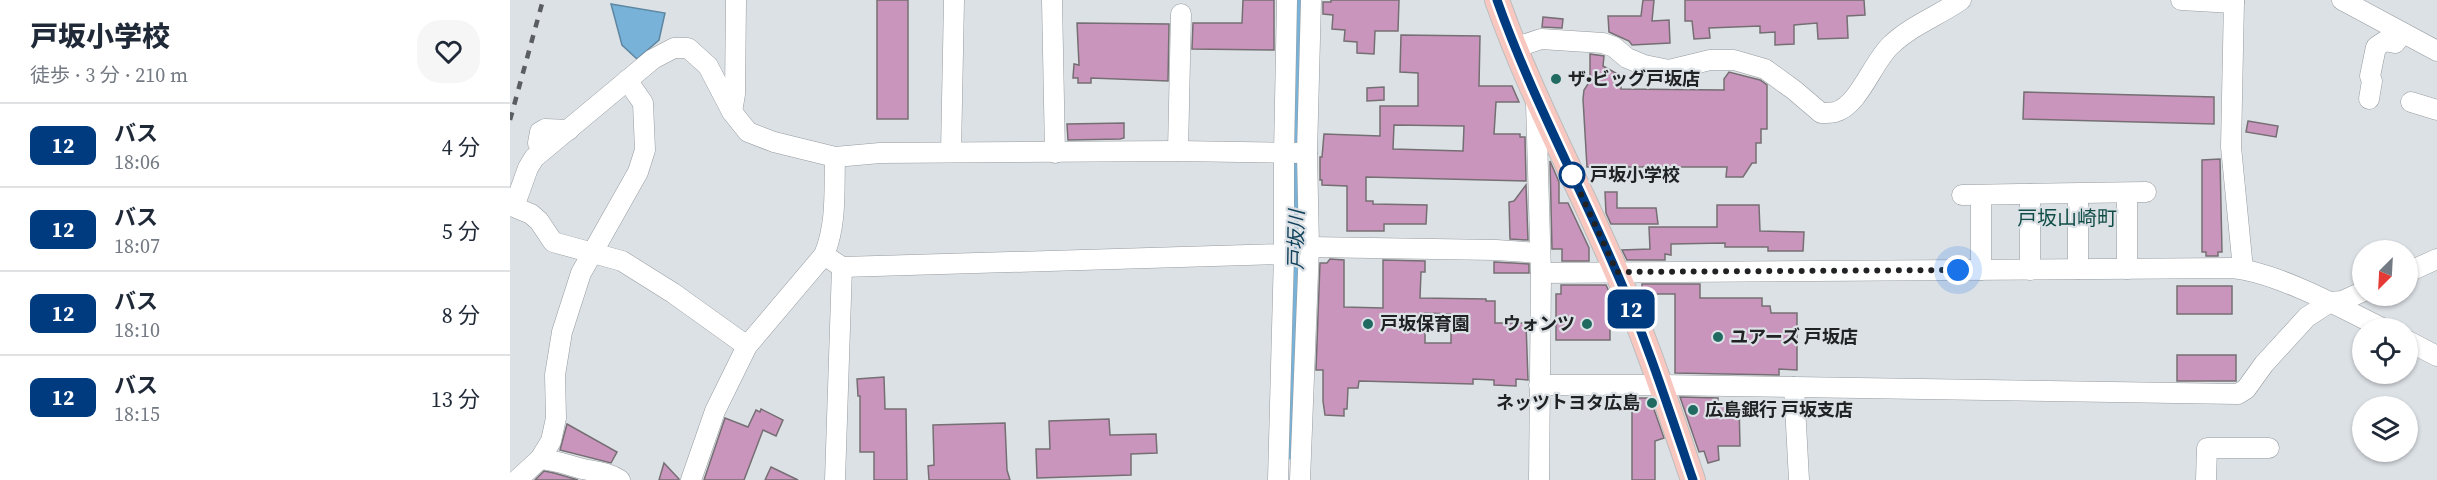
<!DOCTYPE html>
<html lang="ja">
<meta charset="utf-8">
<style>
body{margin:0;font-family:"Source Serif 4","Noto Sans JP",serif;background:#f6f6f7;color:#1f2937;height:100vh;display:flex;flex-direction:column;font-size:22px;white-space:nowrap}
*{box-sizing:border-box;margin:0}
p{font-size:20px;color:#747a83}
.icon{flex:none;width:33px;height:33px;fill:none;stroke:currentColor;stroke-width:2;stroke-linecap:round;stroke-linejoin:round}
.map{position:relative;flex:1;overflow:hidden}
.drawer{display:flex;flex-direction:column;background:#fff;width:510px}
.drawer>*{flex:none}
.badge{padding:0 12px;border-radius:9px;font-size:21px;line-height:39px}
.needle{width:39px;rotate:204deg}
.controls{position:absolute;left:1842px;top:240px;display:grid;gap:12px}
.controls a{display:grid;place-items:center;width:66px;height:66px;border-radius:50%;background:#fff;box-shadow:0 2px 4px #0004;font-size:30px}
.you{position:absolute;width:30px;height:30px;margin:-15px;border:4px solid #fff;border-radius:50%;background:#1a73e8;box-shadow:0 0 0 9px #1a73e833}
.map>.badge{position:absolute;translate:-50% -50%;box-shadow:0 0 0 3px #fff}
.round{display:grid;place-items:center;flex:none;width:63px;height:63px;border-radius:24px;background:#f6f6f7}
.overview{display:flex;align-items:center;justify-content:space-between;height:102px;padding:0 30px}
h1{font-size:28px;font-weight:800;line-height:45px}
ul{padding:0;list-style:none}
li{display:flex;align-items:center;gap:18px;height:84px;padding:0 30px;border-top:2px solid #e0e1e3}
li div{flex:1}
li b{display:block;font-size:22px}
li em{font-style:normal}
li .badge{min-width:66px;font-weight:700;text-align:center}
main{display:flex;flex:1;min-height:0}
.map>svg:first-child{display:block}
</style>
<main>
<section class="drawer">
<div class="overview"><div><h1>戸坂小学校</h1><p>徒歩 · 3 分 · 210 m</p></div><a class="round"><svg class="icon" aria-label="heart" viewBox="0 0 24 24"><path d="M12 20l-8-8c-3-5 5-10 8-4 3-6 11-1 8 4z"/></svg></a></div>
<ul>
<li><span class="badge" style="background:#003b80;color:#fff">12</span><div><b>バス</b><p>18:06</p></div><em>4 分</em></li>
<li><span class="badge" style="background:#003b80;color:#fff">12</span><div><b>バス</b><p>18:07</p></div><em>5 分</em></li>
<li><span class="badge" style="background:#003b80;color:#fff">12</span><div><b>バス</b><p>18:10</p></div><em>8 分</em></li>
<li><span class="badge" style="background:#003b80;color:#fff">12</span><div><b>バス</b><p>18:15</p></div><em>13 分</em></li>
</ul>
</section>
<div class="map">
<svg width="1927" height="480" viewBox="0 0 1927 480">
<rect width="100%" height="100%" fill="#dce1e6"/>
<path fill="#78b2d8" stroke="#5e87a2" stroke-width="1.5" d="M101,4L155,13L149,40L127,59L112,45Z"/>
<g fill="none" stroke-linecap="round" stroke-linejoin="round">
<path stroke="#78b2d8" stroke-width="26" d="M783,447L782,346L791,0"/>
</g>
<g fill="#ca95bc" stroke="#756f73" stroke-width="1.5" fill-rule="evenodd">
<rect x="367" y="0" width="31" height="119"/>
<path d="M733,0H764V50L682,49L683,23H732Z"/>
<path d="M821,0H889L888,31H865L864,54L847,53V42L834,41L835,30L822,29L823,15L813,14V2H821Z"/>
<path d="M1133,0H1144L1142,21L1159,20L1160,43L1122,45L1119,41L1099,32L1098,16H1131Z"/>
<path d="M1175,0H1354L1355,15L1337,16L1338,38L1308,39L1307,23L1284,25V44L1265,45V32L1250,33V26L1199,28L1200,38L1184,39L1182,21H1175Z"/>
<path d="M1033,17L1053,19L1052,28L1032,27Z"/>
<path d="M567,23L659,24L658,81L581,78V83H568V78H563L564,64L569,65Z"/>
<path d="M891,35L970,36L969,86H1002L1009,102H986L984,134H1010V137H1015L1016,181L856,177V201H863V204L917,205L916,224H874V231H837V186L812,185V180H810V157H812L814,134L870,136V106H908V73L890,72ZM884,125L954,126L953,151L883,149Z"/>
<path d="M1080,54L1094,56L1093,66L1111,76V89L1214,90V79L1219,72L1250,80L1257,85V129H1251V143H1246V163H1242L1233,177H1216L1217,167H1077L1073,99L1074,90L1080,81Z"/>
<path d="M874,87V100L857,101V88Z"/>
<path d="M1514,92L1704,97V124L1513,119Z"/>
<path d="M1738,121L1768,126L1766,137L1736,132Z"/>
<path d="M614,123V138L610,139L558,140L557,124Z"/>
<path d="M1710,159L1712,252H1708V256H1696V252H1692V160Z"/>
<path d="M1040,161L1049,182V203H1058L1079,248V261H1052V249H1042Z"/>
<path d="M1016,185L1018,240L1000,239L999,202L1004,201Z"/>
<path d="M1095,192H1107V208H1146L1148,224H1101L1096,213Z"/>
<path d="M1207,205H1249L1250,231L1294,232L1293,251H1258V247H1215V243L1161,244V255L1155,254V260H1117L1112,250L1140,249L1139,227H1207Z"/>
<path d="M820,259L834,260V307L873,308V260L915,261V272H911L910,298L976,299V301H985V323H1016L1018,380L1006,379V386L984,385V380L963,379V384L849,381L848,388H838L837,409H834V416L815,415L813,401V370H806L810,263H817ZM915,313L941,314V343H915Z"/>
<path d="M984,262L1019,264V273H984Z"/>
<path d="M1132,284H1190V298H1252V306H1260L1261,313H1287V370L1269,369V375L1165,373V294H1132Z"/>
<path d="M1051,285H1096L1100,294V340H1046V294H1051Z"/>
<rect x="1667" y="286" width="55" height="28"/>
<rect x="1667" y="355" width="59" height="26"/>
<path d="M374,377L375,409H396L397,480H364V452H350V396H348L347,379Z"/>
<path d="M1170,397L1208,398V404L1229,403L1230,446H1208L1209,460L1198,463L1194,451L1189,452Z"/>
<path d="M1122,398H1140L1154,438L1145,441V480H1122Z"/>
<path d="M251,409L273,420L266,436L253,430L234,480H194L215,418L238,427L246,410L250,412Z"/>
<path d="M599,419L600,435L646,434L647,453L621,454V475L527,478L526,449H540L539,421Z"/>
<path d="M495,423L497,470L500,480H419L418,466L424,465L423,425Z"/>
<path d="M57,424L107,452L101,463L50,450Z"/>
<path d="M154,463L169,479V480H149Z"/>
<path d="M261,467L288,480H255Z"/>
<path d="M34,471L44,473L68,480H25Z"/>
</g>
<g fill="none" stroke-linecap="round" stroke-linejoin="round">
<defs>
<g id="minor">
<path d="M542,0L545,153"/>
<path d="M1671,0L1724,3"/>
<path d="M1724,0L1721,147L1733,269"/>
<path d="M1832,0L1927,51"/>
<path d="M1004,48L1031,39L1093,43L1104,47L1117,58L1134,65L1159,70L1200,60H1224L1255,69L1284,90L1311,113C1315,113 1321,113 1325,112C1349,106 1363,61 1381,45C1402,25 1428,16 1451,0"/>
<path d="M1859,99L1862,81L1860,76L1866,47L1875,41L1885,43L1893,33"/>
<path d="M1026,102L1031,273L1029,480"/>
<path d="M1901,102L1927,110"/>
<path d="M222,112L225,94L226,0"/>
<path d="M33,149L28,143L30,132L35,129L59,130"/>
<path d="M668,151L671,14"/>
<path d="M441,152L444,0"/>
<path d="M1617,193V269"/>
<path d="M1520,194V270"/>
<path d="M1568,194V269"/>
<path d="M1452,195L1636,192"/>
<path d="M799,247L986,250L1030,253"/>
<path d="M314,255L332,267L774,254"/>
<path d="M1471,270V195"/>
<path d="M1898,272L1927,259"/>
<path d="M1031,273L1722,268C1766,272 1832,308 1872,328"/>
<path d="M1898,341L1927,356"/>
<path d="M237,346L163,293L112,261L43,242L29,221L21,214L4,207L18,168L24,158L143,59L164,48H178L198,66L222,112L238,132L264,142L325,157L370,153L668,151L797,153"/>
<path d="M1029,385H1150L1728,394L1736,389L1754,364L1797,317L1820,302L1832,301L1852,292"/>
<path d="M1284,387L1289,480"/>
<path d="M30,459C45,460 58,465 73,469C86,472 98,472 110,480"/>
<path d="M7,480L30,459L41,441L46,418L45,375L52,332L71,273L128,172L135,150L133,103L117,80"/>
<path d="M181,480L205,411L237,346L314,255C327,224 324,190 325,157"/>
<path d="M325,480L332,267"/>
<path d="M768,480L774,254V153L777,0"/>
<path d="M790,480L799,247L797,153L801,0"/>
<path d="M1696,480L1697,448H1759"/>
</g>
<path id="major" d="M987,0C1020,94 1067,180 1106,271C1136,339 1159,410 1183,480"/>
</defs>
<use href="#minor" stroke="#969b9f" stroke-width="21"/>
<use href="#major" stroke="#bcbdbd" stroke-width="26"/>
<use href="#minor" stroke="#fff" stroke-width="20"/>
<use href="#major" stroke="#f8c8c0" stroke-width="24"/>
<path stroke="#5b5e61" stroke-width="4.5" stroke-dasharray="8 8" stroke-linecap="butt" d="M0,120L33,0"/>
</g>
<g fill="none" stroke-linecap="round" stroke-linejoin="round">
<defs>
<path id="line" d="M987,0C1020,93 1067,180 1106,271C1136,338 1159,410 1183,480"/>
</defs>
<use href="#line" stroke="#fff" stroke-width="14"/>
<use href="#line" stroke="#003b80" stroke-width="9"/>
<path stroke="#202224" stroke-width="6" stroke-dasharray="0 10.8" d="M1062,175L1107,272L1448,270"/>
</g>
<g fill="#206a62" stroke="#dce1e6" stroke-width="2">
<circle cx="1046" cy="79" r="6"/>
<circle cx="858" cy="324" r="6"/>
<circle cx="1077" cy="324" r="6"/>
<circle cx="1208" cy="337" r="6"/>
<circle cx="1142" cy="403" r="6"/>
<circle cx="1183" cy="410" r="6"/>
</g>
<circle fill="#fff" stroke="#003b80" stroke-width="3" cx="1062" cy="175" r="12"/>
<g text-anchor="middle" stroke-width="4.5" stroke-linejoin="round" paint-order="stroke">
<g font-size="18" font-weight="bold" fill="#202224" stroke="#dce1e6" text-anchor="start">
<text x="1058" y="85">ザ•ビッグ戸坂店</text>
<text x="870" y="330">戸坂保育園</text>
<text x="1065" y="330" text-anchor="end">ウォンツ</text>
<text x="1220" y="343">ユアーズ 戸坂店</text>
<text x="1130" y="409" text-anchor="end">ネッツトヨタ広島</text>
<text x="1195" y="416">広島銀行 戸坂支店</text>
</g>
<g font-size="18" font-weight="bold" fill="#202224" stroke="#dce1e6" text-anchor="start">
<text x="1080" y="181">戸坂小学校</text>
</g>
<g font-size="20" fill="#114d47" stroke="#dce1e6">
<text x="1557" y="225">戸坂山崎町</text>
</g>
<g font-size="20" font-style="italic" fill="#10405a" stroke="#dce1e6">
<text transform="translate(786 240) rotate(-89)" y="7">戸坂川</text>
</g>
</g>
</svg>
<div class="controls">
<a><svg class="needle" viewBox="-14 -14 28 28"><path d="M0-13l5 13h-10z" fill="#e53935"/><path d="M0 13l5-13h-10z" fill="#747a83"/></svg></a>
<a><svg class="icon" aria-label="locate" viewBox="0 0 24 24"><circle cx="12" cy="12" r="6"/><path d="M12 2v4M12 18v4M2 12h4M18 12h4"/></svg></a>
<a><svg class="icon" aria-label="layers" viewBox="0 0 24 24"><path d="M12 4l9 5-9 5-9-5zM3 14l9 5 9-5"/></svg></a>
</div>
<div class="you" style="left:1448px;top:270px"></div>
<b class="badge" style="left:1121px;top:309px;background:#003b80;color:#fff">12</b>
</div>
</main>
